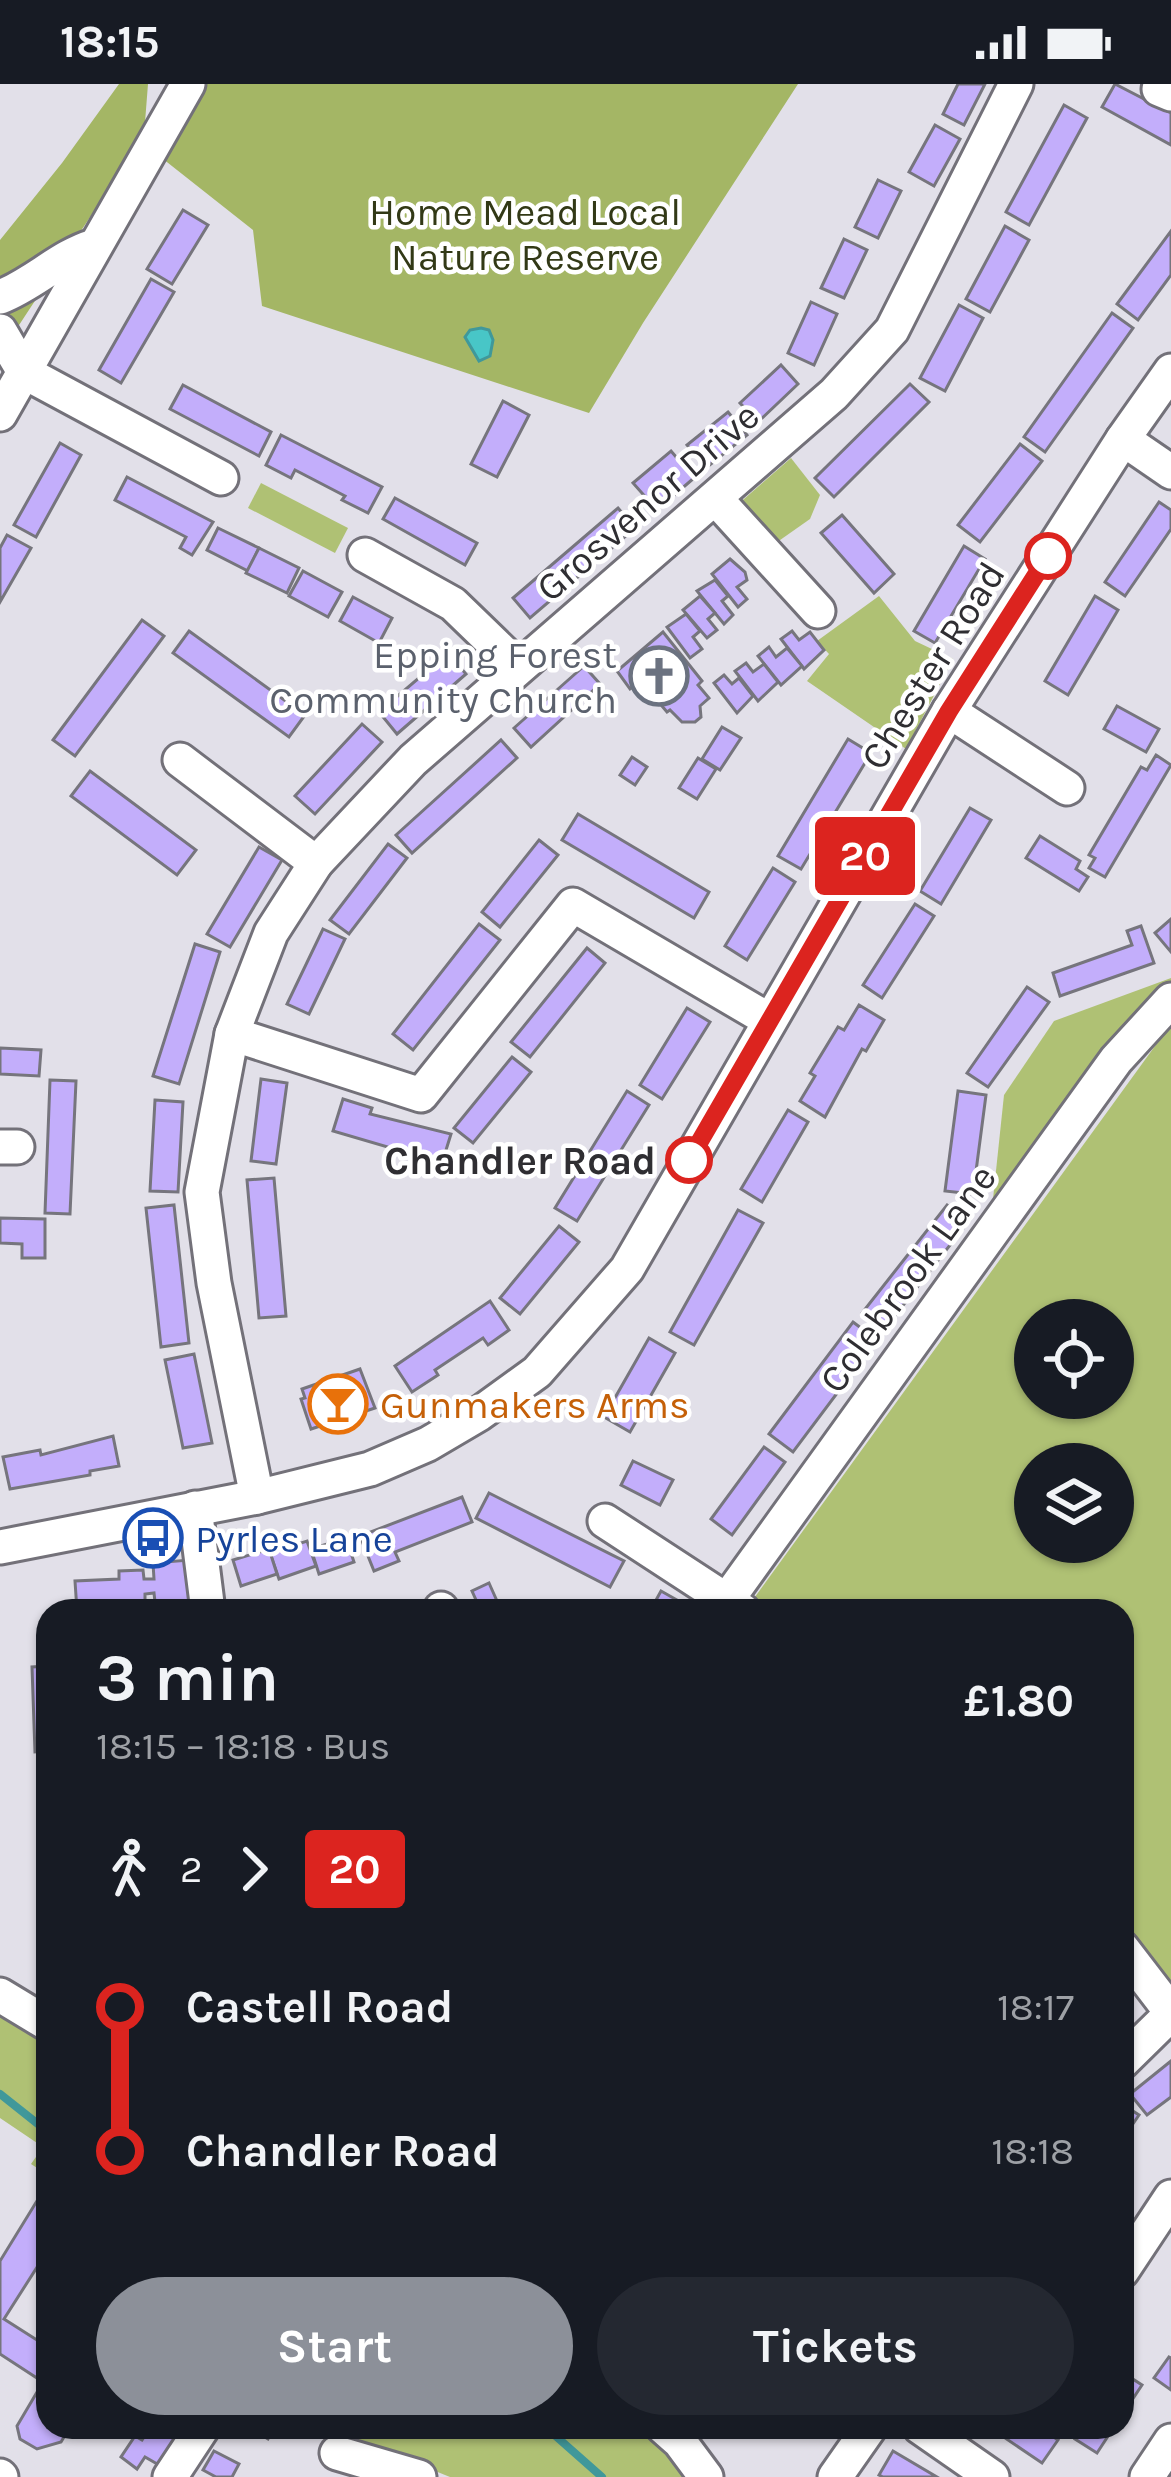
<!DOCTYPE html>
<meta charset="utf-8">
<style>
body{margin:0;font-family:Karla,sans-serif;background:#242831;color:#f1f3f6;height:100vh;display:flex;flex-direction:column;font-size:45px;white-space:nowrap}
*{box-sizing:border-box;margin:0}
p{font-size:39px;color:#9ea1a6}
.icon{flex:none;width:66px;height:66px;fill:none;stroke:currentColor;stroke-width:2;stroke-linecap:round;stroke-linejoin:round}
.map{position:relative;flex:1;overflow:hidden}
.drawer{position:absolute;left:36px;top:1515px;width:1098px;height:840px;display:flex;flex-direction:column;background:#171b24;border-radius:36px;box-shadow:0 3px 9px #0004}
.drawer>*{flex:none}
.badge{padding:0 24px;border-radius:9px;font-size:42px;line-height:78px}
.buttons{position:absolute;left:1014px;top:1215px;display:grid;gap:24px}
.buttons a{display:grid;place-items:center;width:120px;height:120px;border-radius:50%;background:#171b24;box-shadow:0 3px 9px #0004;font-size:60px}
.map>.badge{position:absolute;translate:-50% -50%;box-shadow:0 0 0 6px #fff}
.legs{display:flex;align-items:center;gap:18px;height:132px;padding:0 60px;font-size:39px}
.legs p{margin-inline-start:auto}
.head{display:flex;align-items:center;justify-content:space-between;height:204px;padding:0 60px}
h1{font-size:66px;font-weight:700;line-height:90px}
.action{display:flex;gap:24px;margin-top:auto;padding:24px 60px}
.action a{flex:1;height:138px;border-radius:72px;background:#8c9099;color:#fff;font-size:48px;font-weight:700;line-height:138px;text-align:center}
.action a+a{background:#242831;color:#f1f3f6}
ul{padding:0 60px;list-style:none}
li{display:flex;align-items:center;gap:42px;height:144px;font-size:45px}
li i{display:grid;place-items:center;width:18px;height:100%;margin:0 15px;background:currentColor}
li i::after{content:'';width:30px;height:30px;margin:-15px;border:9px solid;border-radius:50%;background:#171b24}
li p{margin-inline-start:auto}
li:first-child i{background:linear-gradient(#0000 50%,currentColor 0)}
li:last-child i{background:linear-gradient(currentColor 50%,#0000 0)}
.status{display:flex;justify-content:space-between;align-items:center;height:84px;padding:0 60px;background:#171b24;direction:ltr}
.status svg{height:33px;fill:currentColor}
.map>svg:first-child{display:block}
</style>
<div class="status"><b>18:15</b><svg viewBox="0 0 49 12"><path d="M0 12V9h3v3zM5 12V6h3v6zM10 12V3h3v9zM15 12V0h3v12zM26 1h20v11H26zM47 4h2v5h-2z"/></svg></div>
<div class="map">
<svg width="1171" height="2393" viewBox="0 0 1171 2393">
<rect width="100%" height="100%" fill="#e2e0e9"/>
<g fill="#afc174" fill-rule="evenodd">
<path d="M791,374L820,411L810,435L773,461L736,422Z"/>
<path d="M261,399L348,444L335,469L248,424Z"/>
<path d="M879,512L915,557L953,575L906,665L807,597L829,570L817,557Z"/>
<path d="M1171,894V904L991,1134L1004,1011L1054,937Z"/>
<path d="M1171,940V1899L1122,1843V1527H764L752,1517ZM1035,1236H1113V1314H1035ZM1035,1380H1113V1458H1035Z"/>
<path d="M0,1923L48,1954V2091L31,2080L43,2063L0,2034Z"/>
<path d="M360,2343H648L695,2393H450L358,2356Z"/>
</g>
<g fill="#a4b665">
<path d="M119,0H148L144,51L0,270V156L62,79Z"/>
<path d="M185,0H798L643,239L589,329L262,222L253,146L158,71Z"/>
</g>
<path fill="#48c6c7" stroke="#40989a" stroke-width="3" d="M481,244L489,246L493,256L490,272L479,277L465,253L470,246Z"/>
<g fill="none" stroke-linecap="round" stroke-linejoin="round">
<g stroke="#40989a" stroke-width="8">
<path d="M0,2010L48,2048"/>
<path d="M539,2343L550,2347L602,2393"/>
</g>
</g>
<g fill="#c3aefb" stroke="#76757d" stroke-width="3">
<path d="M958,0H985L964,41L943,30Z"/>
<path d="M1115,0L1171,29V61L1102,23Z"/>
<path d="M1064,21L1087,34L1029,141L1006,128Z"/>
<path d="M935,41L960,55L934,102L909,88Z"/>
<path d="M878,96L901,107L878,154L855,143Z"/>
<path d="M183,126L208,141L172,200L147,185Z"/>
<path d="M1005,142L1029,156L990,228L966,215Z"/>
<path d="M1171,147V191L1138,236L1117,220Z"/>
<path d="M844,155L867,166L844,214L821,204Z"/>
<path d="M151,195L174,208L121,299L99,286Z"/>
<path d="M811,218L837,230L814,281L788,269Z"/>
<path d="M959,221L983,234L945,307L920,294Z"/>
<path d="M1112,229L1133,244L1045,368L1024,353Z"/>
<path d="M781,281L798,300L758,338L740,319Z"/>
<path d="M910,300L929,318L834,413L815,394Z"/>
<path d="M183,301L271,348L259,372L170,325Z"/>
<path d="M503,317L529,331L497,393L471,380Z"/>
<path d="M728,328L747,351L706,384L687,361Z"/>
<path d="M281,351L382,403L368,429L342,416L345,412L295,386L291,394L266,381Z"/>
<path d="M60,359L81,371L36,453L14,441Z"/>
<path d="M1020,360L1042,377L980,458L958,441Z"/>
<path d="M671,367L694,394L657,426L633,399Z"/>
<path d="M127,393L213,438L192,471L180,464L186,453L115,416Z"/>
<path d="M395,414L477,459L465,481L383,435Z"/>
<path d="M1159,418L1171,426V445L1125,512L1105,498Z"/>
<path d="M618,424L635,444L530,534L513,514Z"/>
<path d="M842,431L894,490L874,509L821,449Z"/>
<path d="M218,444L259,464L248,487L207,466Z"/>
<path d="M7,451L31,464L0,518V464Z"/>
<path d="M964,462L985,475L935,559L914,547Z"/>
<path d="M259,464L299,484L287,509L246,489Z"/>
<path d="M730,475L745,488L747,496L737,503L747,515L738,523L712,490Z"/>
<path d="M303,487L342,508L328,533L289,512Z"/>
<path d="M715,496L728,512L722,517L733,531L724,540L697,507Z"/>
<path d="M700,512L715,529L708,535L717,546L707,554L683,526Z"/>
<path d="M1095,512L1118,526L1068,611L1045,597Z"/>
<path d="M353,513L392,534L379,559L340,537Z"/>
<path d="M686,530L700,547L693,553L702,565L690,574L667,543Z"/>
<path d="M142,536L164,552L75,672L53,656Z"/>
<path d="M189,547L305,631L289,653L173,569Z"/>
<path d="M792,547L799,556L810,548L824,566L804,585L781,555Z"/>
<path d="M663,548L702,597L698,601L709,614L700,622L701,633L695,638H682L670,626L667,628L641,597L630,605L617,587Z"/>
<path d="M769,563L776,573L787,564L802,582L781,601L758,572Z"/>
<path d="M448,569L466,590L397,650L379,628Z"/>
<path d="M746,579L753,588L764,580L778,598L758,617L735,587Z"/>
<path d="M584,582L600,600L531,663L514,644Z"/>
<path d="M724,591L732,600L739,594L753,612L737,629L714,599Z"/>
<path d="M1117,622L1159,645L1146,668L1104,645Z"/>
<path d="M362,640L382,658L315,730L295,712Z"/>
<path d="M722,643L741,654L720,686L702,675Z"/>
<path d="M848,655L871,669L801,785L778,772Z"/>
<path d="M501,656L517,674L412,769L396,751Z"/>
<path d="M1156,671L1171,681L1105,793L1089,784L1095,774L1089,771L1141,683L1147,686Z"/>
<path d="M632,673L647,683L635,701L620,691Z"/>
<path d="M698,674L716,685L697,715L679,704Z"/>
<path d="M90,687L196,766L177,791L71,712Z"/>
<path d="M970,724L991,736L941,820L920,807Z"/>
<path d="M578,730L709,808L694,834L562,756Z"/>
<path d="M1040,752L1080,777L1076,785L1088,793L1079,807L1026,774Z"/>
<path d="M539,756L558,771L500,843L482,828Z"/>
<path d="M388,760L407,774L349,850L330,836Z"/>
<path d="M259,763L282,776L230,863L207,850Z"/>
<path d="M773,784L795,798L747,876L725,862Z"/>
<path d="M915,820L934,832L882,914L863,901Z"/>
<path d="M1171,835V868L1155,849Z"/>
<path d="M479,840L500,856L413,966L393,950Z"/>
<path d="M1141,842L1154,879L1060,912L1053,889L1132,861L1127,847Z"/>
<path d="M323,845L345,855L309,930L287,920Z"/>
<path d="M195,860L220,868L179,1000L153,992Z"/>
<path d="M587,864L605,879L530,973L511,958Z"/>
<path d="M1027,903L1049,918L988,1003L967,989Z"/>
<path d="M859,921L884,936L866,967L862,965L825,1033L800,1017L815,992L810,989L838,943L844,946Z"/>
<path d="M687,924L710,938L662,1015L640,1001Z"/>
<path d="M0,964L41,966L39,992L0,990Z"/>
<path d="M512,973L531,988L473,1059L454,1044Z"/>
<path d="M261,995L287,999L276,1080L251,1077Z"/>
<path d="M50,996L76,997L70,1130L45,1129Z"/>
<path d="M627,1007L649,1021L577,1137L555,1124Z"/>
<path d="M958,1007L986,1011L973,1110L945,1107Z"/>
<path d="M343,1015L372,1024L370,1030L451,1050L442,1079L333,1047Z"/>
<path d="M155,1016L183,1018L178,1108L150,1107Z"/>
<path d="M788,1026L808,1038L762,1118L741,1105Z"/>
<path d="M274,1094L286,1232L259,1234L247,1096Z"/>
<path d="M174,1121L189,1259L161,1263L146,1124Z"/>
<path d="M947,1121L968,1138L883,1247L862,1229Z"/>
<path d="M738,1126L763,1139L694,1261L670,1248Z"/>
<path d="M0,1134L45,1135V1174H22V1160L0,1159Z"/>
<path d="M559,1142L579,1158L520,1230L500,1214Z"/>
<path d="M490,1217L509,1246L488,1261L483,1254L435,1286L438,1291L412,1308L395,1282Z"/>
<path d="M853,1238L877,1256L793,1368L769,1350Z"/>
<path d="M649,1254L675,1269L630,1348L604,1333Z"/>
<path d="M194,1270L212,1359L183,1364L165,1276Z"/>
<path d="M360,1285L375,1324L311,1345L301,1315L305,1314L302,1305Z"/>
<path d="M113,1352L119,1382L90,1387V1391L10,1405L3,1373L40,1366L41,1371Z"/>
<path d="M764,1363L785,1378L732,1451L711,1435Z"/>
<path d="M633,1377L673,1396L660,1421L621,1401Z"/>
<path d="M489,1409L624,1477L610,1503L476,1434Z"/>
<path d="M462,1413L472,1438L395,1468L399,1477L374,1487L360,1452Z"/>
<path d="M346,1454L354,1478L319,1490L311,1465Z"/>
<path d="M307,1457L316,1482L279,1495L270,1469Z"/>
<path d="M269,1465L277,1490L241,1502L233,1476Z"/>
<path d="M189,1476L192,1527H156L154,1509L145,1510V1521L122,1522V1527H77L75,1497L119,1495V1487L143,1486L144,1495H154L153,1479Z"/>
<path d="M489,1499L501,1526L499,1527H481L472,1507Z"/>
<path d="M661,1507L684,1520L680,1527H650Z"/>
<path d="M48,1582V1667L35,1668L32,1583Z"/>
<path d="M1171,1977V2013L1147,2031L1130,2010Z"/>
<path d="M1122,2020L1139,2031L1122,2056Z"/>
<path d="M48,2099V2166L4,2235L48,2263V2343H70L61,2358L37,2365L20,2355L17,2342L43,2298L0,2270V2177Z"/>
<path d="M1169,2273L1171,2274V2306L1154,2294Z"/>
<path d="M1122,2288L1142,2301L1122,2331Z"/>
<path d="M151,2343H183L159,2381L145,2373L137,2385L121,2373L135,2352L142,2356Z"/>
<path d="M249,2343H275L268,2355Z"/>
<path d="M989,2343H1039L1058,2356L1042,2379Z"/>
<path d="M1083,2343H1114L1097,2369L1075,2355Z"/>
<path d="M214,2367L239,2380L232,2393H216L203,2386Z"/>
<path d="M893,2367L937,2393H883L879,2391Z"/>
</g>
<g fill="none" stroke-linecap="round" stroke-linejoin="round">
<defs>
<g id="minor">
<path d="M1159,5L1171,10"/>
<path d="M0,213C34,200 60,172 94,162"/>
<path d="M0,247L24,288L221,394"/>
<path d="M0,330L188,0"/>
<path d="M1123,355L1171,388"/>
<path d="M716,415L818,527"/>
<path d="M365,471L453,520L518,583"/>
<path d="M949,627L1067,704"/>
<path d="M180,676L316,779"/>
<path d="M232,950L421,1011L573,821L769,936"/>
<path d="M0,1063H17"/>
<path d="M257,1413L214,1199L202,1108L232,950L271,849L316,779L413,676L834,310L892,246L1016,0"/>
<path d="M195,1424L208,1527"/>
<path d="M605,1437L743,1527"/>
<path d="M0,1463L257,1413L370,1385L428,1360L479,1330L537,1288L627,1185L949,627L1123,355L1171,287"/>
<path d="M441,1525V1527"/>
<path d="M719,1527L1116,976L1171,916"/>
<path d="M1122,1864L1171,1928"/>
<path d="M0,1911L48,1940"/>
<path d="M1122,1978L1171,1930"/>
<path d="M1122,2187L1171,2113"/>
<path d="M663,2343L680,2358L706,2393"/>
<path d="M920,2343L992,2393"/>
<path d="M337,2369L419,2393"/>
<path d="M0,2392L1,2393"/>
<path d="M170,2393L203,2343"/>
<path d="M835,2393L870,2343"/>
<path d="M1147,2393L1171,2357"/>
</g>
</defs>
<use href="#minor" stroke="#737179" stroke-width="39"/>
<use href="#minor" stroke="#fff" stroke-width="33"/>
</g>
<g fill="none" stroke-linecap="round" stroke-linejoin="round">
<defs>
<path id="line-1" d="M689,1076L949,627L1048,472"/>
</defs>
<use href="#line-1" stroke="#fff" stroke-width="27"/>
<use href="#line-1" stroke="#dc241f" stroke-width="18"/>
</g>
<defs>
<symbol id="church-ring" viewBox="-11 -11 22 22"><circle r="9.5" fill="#fff" stroke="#6b7280" stroke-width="1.5"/><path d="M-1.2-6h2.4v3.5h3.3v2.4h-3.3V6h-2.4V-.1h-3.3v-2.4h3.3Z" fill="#6b7280"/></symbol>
<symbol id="bar-ring" viewBox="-11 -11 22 22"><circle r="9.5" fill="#fff" stroke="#e8710a" stroke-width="1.5"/><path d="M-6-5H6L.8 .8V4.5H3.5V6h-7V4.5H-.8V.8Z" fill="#e8710a"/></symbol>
<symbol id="bus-ring" viewBox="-11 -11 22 22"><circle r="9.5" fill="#fff" stroke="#1a4fb4" stroke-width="1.5"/><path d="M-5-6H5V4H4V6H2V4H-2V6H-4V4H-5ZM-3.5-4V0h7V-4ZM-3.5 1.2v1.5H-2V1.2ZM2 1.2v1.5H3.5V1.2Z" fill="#1a4fb4"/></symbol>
</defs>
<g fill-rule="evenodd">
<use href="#church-ring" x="626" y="559" width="66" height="66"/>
<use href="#bar-ring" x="305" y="1287" width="66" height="66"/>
<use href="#bus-ring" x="120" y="1421" width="66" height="66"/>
</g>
<g fill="#fff" stroke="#dc241f" stroke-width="6">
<circle cx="1048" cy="472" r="21"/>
<circle cx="689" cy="1076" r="21"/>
</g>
<g text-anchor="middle" stroke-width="9" stroke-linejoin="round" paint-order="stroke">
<g font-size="39" fill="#323916" stroke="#fff">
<text x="525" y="141">Home Mead Local<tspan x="525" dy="45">Nature Reserve</tspan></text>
</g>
<g font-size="39" fill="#2f2e32" stroke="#fff">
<text transform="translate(647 417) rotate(-41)" y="14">Grosvenor Drive</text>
<text transform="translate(932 581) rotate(-58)" y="14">Chester Road</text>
<text transform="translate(907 1194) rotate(-54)" y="14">Colebrook Lane</text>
</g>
<g font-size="39" fill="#5b616d" stroke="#fff" text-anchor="end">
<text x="617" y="584">Epping Forest<tspan x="617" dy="45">Community Church</tspan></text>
</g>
<g font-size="39" font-weight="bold" fill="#2f2e32" stroke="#fff" text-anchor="end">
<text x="656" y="1090">Chandler Road</text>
</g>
<g font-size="39" fill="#c56008" stroke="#fff" text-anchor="start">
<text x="380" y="1334">Gunmakers Arms</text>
</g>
<g font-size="39" fill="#164399" stroke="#fff" text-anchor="start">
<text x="195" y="1468">Pyrles Lane</text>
</g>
</g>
</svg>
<div class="buttons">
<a><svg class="icon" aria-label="locate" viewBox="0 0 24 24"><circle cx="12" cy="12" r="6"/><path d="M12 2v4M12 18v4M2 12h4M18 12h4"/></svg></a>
<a><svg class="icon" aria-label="layers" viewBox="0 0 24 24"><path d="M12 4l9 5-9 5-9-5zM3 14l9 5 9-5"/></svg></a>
</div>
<b class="badge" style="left:865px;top:772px;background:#dc241f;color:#fff">20</b>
<section class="drawer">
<div class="head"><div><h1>3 min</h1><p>18:15 – 18:18 · Bus</p></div><b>£1.80</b></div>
<div class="legs"><svg class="icon" aria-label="walk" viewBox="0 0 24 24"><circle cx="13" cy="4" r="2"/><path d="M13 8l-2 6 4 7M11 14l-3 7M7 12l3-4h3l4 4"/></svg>2<svg class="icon" aria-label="forward" viewBox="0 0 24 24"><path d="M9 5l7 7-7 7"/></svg><b class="badge" style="background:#dc241f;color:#fff">20</b></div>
<ul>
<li><i style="color:#dc241f"></i><b>Castell Road</b><p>18:17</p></li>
<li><i style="color:#dc241f"></i><b>Chandler Road</b><p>18:18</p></li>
</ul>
<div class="action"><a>Start</a><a>Tickets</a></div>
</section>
</div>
